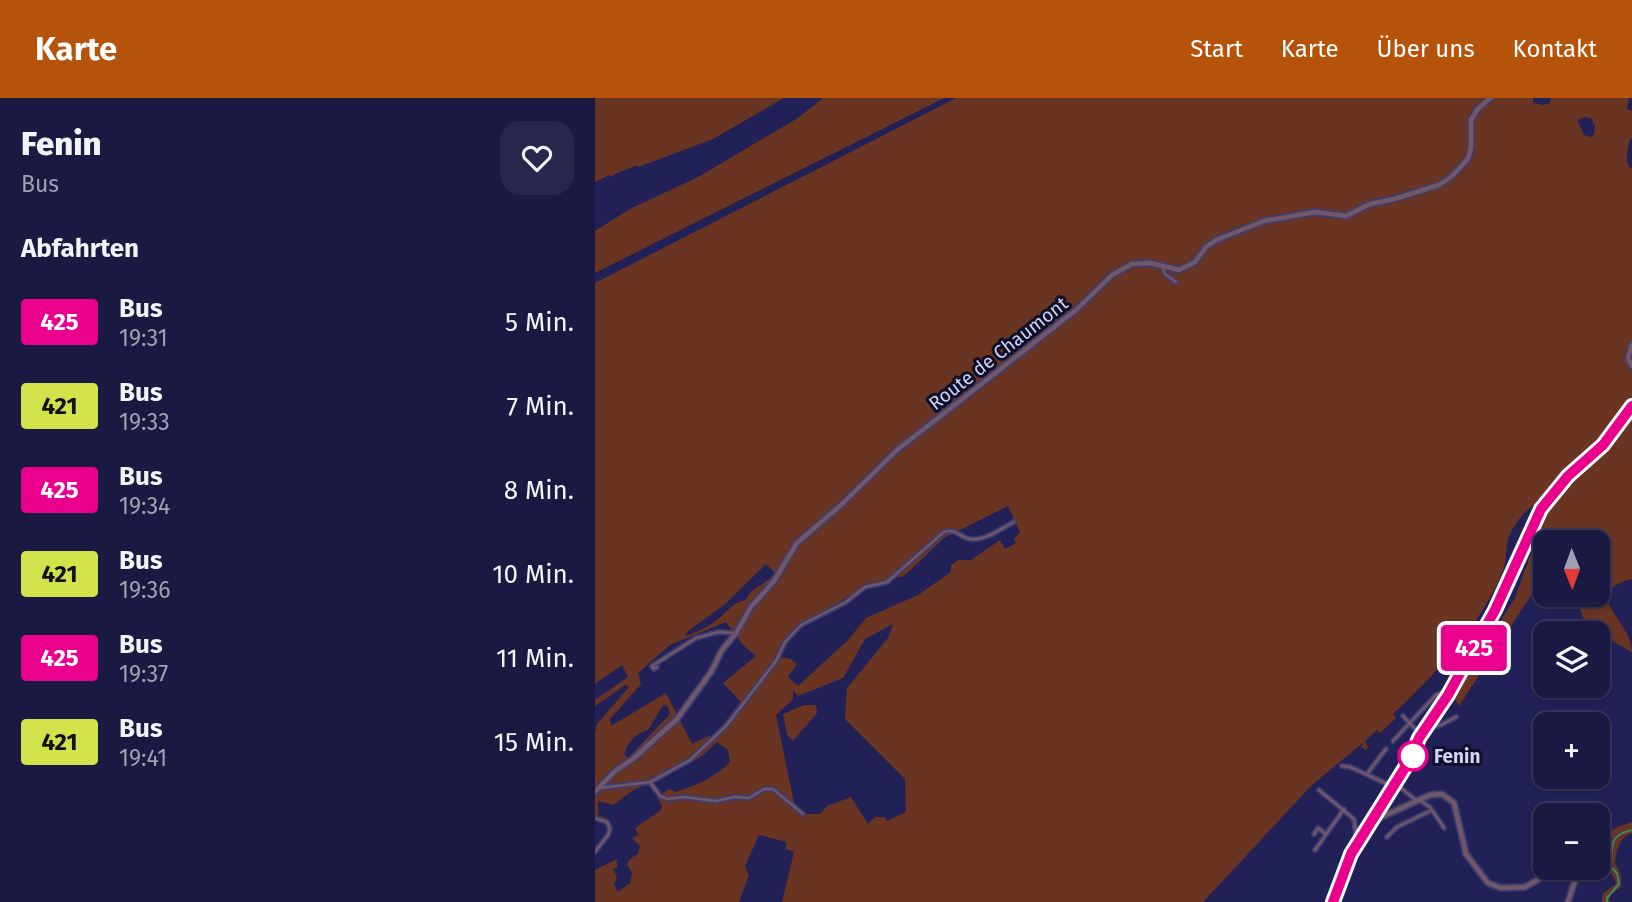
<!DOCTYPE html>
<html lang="de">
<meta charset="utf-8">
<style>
body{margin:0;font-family:"Fira Sans",sans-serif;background:#27264c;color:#f1f3f6;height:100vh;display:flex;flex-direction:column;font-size:26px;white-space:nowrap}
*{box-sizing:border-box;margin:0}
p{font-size:23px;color:#9fa0b1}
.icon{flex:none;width:38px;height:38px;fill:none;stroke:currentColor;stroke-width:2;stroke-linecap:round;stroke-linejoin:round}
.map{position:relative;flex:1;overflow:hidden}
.details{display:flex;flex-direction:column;background:#1a1941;width:595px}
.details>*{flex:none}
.badge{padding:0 14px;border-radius:5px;font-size:24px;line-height:46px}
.needle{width:46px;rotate:179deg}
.controls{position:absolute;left:938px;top:432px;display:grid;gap:14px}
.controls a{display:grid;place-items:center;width:77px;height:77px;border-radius:14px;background:#1a1941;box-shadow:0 2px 5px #0004,0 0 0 2px #38385a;font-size:35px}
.map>.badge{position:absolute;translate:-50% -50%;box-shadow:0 0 0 4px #fff}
h2{padding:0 21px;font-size:26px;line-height:63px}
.round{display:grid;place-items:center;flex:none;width:74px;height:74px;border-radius:21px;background:#27264c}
.overview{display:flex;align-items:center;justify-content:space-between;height:119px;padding:0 21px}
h1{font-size:33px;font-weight:800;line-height:52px}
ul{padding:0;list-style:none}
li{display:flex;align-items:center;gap:21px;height:84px;padding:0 21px}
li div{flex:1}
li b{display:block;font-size:26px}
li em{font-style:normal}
li .badge{min-width:77px;font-weight:700;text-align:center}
header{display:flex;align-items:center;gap:42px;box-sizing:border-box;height:98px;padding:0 35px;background:#b45309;color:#fff}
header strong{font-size:33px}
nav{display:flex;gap:38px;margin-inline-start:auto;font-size:24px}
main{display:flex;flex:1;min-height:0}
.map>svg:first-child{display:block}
</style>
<header>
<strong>Karte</strong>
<nav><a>Start</a><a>Karte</a><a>Über uns</a><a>Kontakt</a></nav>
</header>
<main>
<section class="details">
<div class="overview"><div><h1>Fenin</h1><p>Bus</p></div><a class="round"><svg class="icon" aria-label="heart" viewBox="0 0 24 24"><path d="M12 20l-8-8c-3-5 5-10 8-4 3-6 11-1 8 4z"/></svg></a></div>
<h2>Abfahrten</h2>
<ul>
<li><span class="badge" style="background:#ea008c;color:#fff">425</span><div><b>Bus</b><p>19:31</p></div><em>5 Min.</em></li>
<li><span class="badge" style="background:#d2e24a;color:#111">421</span><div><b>Bus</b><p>19:33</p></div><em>7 Min.</em></li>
<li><span class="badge" style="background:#ea008c;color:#fff">425</span><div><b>Bus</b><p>19:34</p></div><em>8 Min.</em></li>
<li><span class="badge" style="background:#d2e24a;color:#111">421</span><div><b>Bus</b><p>19:36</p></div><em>10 Min.</em></li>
<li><span class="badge" style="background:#ea008c;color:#fff">425</span><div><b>Bus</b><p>19:37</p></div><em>11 Min.</em></li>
<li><span class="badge" style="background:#d2e24a;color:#111">421</span><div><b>Bus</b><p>19:41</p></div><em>15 Min.</em></li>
</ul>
</section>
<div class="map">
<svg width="1037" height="804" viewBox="0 0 1037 804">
<rect width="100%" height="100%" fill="#222157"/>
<g fill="#6a3422" fill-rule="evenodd">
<path d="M0,0H189L118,41L43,69L42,67C34,72 24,72 16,79L14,77L0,84Z"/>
<path d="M228,0H349L0,175V133L35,111L105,78L203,20Z"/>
<path d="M361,0H938V5L948,7L955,5L956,0H1034L1032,11L1037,13V40L1035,41C1033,52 1028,64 1037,71V481C982,495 1037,522 1037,554L1012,540L1005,539L997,529L991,527L984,509V497H1003V444H950V497H963L954,512L948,507L947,491L944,485L864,608L858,598L920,500L949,419L943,405C932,408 917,429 913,441C910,453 912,466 906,478C881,532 841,576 798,616L801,620L785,635L782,632L770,643L773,649L771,652L766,649L769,644L717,687L608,804H187L199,754L191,751V744L164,737L150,768L154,777L144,804H0V772L24,760L21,764L23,766L22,770L18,771L22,779L19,787L23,794L35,785L37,775L32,766L36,760L43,756L45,748L37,740L43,737L40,730L65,713L67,709L62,698L75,691L81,694C102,687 119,680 135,664L133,652L122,644L107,658L56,687C43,686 29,699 19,707L3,703V717L14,721L11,724L0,722V634L2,626L34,589L30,587L0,608V602L33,579L27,567L0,586V185ZM990,19L996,20L1000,28L999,36L996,39L989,37L982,22ZM413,408L425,434L419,441L421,445L410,451L405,442L376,462H364L356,467V474L323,497L271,520L253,542L203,588L193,579L202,566L196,561L185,559L188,554V544L198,533L270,488L309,478L349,440ZM171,466L180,475C172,487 156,488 151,502C138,504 133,513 122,522C113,529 101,535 90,538L92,534L129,507ZM131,524L148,547L161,558L128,585L146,604L117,640L114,638L97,646L71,595L16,628L15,621L46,586L43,575L75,547ZM298,526L293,540L252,590L250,621L310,681L311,714L292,723L290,719H280L273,726L256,699L232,708L225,716H209L200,710L181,617L198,601V592L203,598L248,580L270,541ZM68,607L73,609L75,616L33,660L29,656C34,642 40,636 53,632Z"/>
<path d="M209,607H221L222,615L198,643L192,637L188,616Z"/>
<path d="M1037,724V735C1023,740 1022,752 1020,765L1026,777V789L1014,798L1015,804H1007L1008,795L1020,787L1021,784L1017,776L1004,765C1004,737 1012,732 1037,724Z"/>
</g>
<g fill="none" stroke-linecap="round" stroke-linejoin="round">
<path stroke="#398861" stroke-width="2" d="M1012,804V800L1024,786L1022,775L1016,769C1017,748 1014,737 1037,732"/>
<defs>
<g id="minor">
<path d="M567,168L570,176L581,184"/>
<path d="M62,569L59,571L57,568L101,540L123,534L141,535"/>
<path d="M808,618L824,635"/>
<path d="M830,631L846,627L861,619"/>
<path d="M798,643L841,597L847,595L853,597"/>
<path d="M747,668L755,669L799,689"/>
<path d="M772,676L791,651"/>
<path d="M55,684L65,698L72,701L89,699L121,703L139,699L154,700L169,691H178L208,716"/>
<path d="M801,686L822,703"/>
<path d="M5,690L55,684L95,662L131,628L181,563L190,544L206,527L251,504L270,489L292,484L349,434C362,430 365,440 376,441C390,443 407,430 419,424"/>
<path d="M724,692L759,721L761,736L767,739"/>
<path d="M824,702L835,709L849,730"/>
<path d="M0,720L12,724L15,731L13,737L0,754"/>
<path d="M719,736L723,730L731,736"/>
<path d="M792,739L802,729L837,712"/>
<path d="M720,752L749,711"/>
</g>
<g id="tertiary">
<path d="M1037,247L1033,260L1037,268"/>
<path d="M0,694L20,673L38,661L82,621L116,574L127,552L141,535L156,509L179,483L202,445L247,406L302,352L481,212L517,177L537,166L555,165L584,172L600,164L611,149L621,142L669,123L720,114L751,118L775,106L799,101L844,87L856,79L873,61L876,50V22L882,12L895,0"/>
<path d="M780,722L835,697L847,696L859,705L871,756L893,785L906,790L930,789L964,770"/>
<path d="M738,804L756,756L815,663L824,640L853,597L900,512L949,408L973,378L1008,347L1037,308"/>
<path d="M973,804L980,782L978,770"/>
</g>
</defs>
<use href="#minor" stroke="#3e3d70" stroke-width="6"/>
<use href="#tertiary" stroke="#3e3d70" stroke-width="8"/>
<use href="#minor" stroke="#715768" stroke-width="2.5"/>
<use href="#tertiary" stroke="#715768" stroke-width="4.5"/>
</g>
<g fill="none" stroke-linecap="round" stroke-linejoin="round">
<defs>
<path id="line" d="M738,804L756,756L816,660L824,640L853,597L900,512L946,411L973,378L1008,347L1037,308"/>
</defs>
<use href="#line" stroke="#fff" stroke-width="16"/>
<use href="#line" stroke="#ea008c" stroke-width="10"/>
</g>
<circle fill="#fff" stroke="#ea008c" stroke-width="3.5" cx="818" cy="658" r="14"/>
<g text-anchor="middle" stroke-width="6" stroke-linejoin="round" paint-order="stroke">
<g font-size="19" fill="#ced2f4" stroke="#0f0f27">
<text transform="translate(403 255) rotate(-38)" y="7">Route de Chaumont</text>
</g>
<g font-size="19" font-weight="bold" fill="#ced2f4" stroke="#0f0f27" text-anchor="start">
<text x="839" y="665">Fenin</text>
</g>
</g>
</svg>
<div class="controls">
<a><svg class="needle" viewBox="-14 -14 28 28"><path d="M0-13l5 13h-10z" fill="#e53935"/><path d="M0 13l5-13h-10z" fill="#9fa0b1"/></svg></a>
<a><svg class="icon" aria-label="layers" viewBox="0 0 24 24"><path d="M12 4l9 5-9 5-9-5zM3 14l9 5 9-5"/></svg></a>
<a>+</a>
<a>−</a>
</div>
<b class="badge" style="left:879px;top:550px;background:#ea008c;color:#fff">425</b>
</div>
</main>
